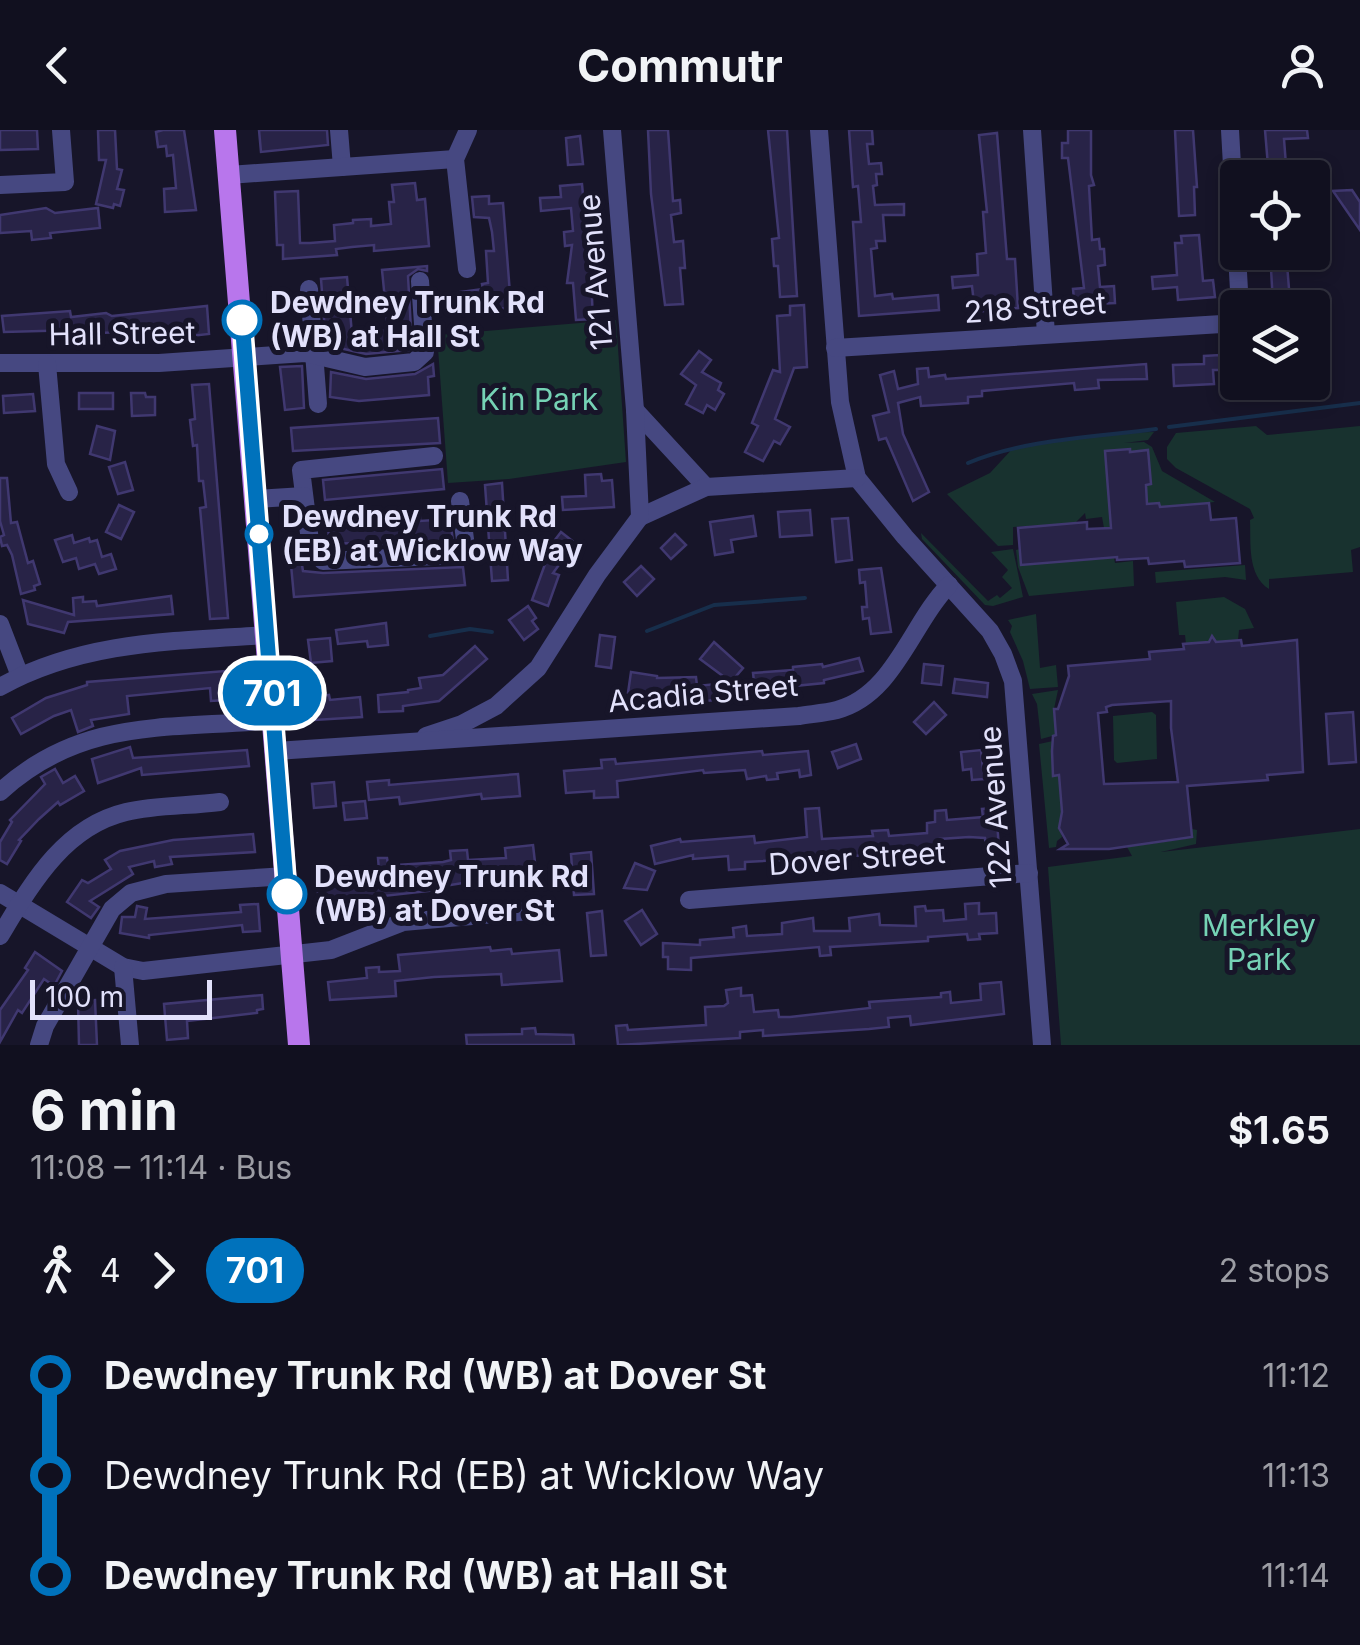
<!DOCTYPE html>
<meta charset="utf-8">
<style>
body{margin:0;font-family:Inter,sans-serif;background:#1e1e2c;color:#f1f3f6;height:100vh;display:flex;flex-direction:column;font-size:38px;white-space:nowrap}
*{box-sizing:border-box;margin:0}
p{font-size:32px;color:#9c9da4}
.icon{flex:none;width:55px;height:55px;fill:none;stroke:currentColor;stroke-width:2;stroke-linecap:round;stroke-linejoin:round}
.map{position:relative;height:915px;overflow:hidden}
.sheet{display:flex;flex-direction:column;background:#11101f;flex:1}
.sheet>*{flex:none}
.badge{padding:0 20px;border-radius:32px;font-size:35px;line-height:65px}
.fabs{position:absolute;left:1220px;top:30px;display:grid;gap:20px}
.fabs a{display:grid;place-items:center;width:110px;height:110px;border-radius:10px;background:#11101f;box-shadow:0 5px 15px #0003,0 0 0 2px #30303d;font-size:50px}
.scale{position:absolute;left:30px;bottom:25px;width:182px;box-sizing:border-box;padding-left:10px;border:5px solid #e2e1fb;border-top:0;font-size:28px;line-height:35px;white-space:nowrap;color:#e2e1fb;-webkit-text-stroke:8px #171529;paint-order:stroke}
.map>.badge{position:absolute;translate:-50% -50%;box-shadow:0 0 0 5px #fff}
.legs{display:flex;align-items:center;gap:15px;height:110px;padding:0 30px;font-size:32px}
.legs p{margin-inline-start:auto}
.headline{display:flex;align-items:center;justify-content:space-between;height:170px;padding:0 30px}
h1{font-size:55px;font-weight:700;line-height:75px}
ul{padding:0 30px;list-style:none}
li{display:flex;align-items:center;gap:35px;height:100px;font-size:38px}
li i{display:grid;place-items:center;width:15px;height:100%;margin:0 12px;background:currentColor}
li i::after{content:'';width:25px;height:25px;margin:-12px;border:8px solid;border-radius:50%;background:#11101f}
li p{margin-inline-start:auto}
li:first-child i{background:linear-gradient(#0000 50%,currentColor 0)}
li:last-child i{background:linear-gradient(currentColor 50%,#0000 0)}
header{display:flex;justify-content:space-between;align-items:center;height:130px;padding:0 30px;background:#11101f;font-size:45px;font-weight:700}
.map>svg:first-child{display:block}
</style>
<header><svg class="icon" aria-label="back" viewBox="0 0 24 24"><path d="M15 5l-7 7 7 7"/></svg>Commutr<svg class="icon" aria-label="person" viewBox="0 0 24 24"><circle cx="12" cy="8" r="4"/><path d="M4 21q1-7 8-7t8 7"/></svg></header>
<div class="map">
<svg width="1360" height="915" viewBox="0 0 1360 915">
<rect width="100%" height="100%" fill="#171529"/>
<g fill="#18322f">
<path d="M616,190L626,332L509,349L448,353L437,205Z"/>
<path d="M1256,296L1267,305L1360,296V417L1351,420L1353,442L1269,449V459C1247,445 1251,413 1250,390L1254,388L1250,379L1176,338L1167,329V317L1176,303Z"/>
<path d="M1154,302L1148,310L1124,313L1144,312L1152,317L1162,341L1215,372L1160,377L1147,374L1146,355L1151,353L1148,321L1130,322L1129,319L1105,321L1111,398H1104L1102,387L1086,389L1085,383L1075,393L1013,397V415L998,416L947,364L990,343L1014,317L1109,303Z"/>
<path d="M921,403L988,471L997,465L1000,468L1012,458L1002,447L1008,440L991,422L1013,419L1023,467L993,476L985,475L922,409Z"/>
<path d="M1020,419L1022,435L1114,428L1115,433L1133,431L1134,456L1029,466L1018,437L1016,420Z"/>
<path d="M1245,435L1246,450L1225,447L1156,453L1155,442Z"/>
<path d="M1224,467L1245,479L1254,498L1239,500L1238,510L1186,514L1185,505H1179L1176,472Z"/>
<path d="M1036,484L1040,538L1056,535L1058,557L1030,559L1023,531L1010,502L1012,496L1008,490Z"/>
<path d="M1058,560L1054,579L1056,605L1041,609L1037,574L1032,564Z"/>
<path d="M1152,582L1156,585L1157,629L1117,633L1114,630L1113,586Z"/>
<path d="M1053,611V645H1059L1063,681L1059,696L1062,707L1057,711L1056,717L1049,718L1039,614Z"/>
<path d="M1192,699L1197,700L1196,714L1161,722L1360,699V915H1061L1048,737L1132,726L1127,717L1192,708Z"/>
</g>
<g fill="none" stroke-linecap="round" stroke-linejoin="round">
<g stroke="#172e4b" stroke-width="4">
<path d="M1169,297L1360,273"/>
<path d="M968,333C1025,309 1095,307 1156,299"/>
<path d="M647,501L714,475L805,468"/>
<path d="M430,506L470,499L492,502"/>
</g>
</g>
<g fill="#282347" stroke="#403870" stroke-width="2.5" fill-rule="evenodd">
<path d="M0,0H37L38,19L0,20Z"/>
<path d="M98,0H115L117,39L122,40L117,59L124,60L120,76L114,74L113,78L96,74L106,30H99Z"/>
<path d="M163,0H184L196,80L165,82L164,59L176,58L173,25L167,26L166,16L158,17L156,2Z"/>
<path d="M259,0H327L328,15L261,22Z"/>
<path d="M648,0H668L673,71L680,70L681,83L671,85L674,112L683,111L685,138H680L683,174L665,175L651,64Z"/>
<path d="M768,0H787L797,166L780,167L778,136H774L772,109L779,108Z"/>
<path d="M849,0H872L873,14H867L869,34L881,33L882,44H876L877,55L873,56L875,75L904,74V85H883L885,111H876L877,118L871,119L875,166L892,164L893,169L938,165L939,180L859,186L853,92H861L858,56L853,57Z"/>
<path d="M1068,0H1091V45L1094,55L1089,56L1092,110L1099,109L1100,119H1104L1105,135L1098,136L1100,157L1114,156L1115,173L1094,174L1093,167L1074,169L1073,159L1084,158L1068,28H1062V13H1068Z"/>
<path d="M1175,0H1193L1197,57H1194L1195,85L1179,86Z"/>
<path d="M1265,0H1307L1308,8L1284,9L1287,48H1269Z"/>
<path d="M997,3L1007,129H1015L1018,178L975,182L972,156L953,158L952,147L978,145L977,124L986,123L983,82H987L979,5Z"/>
<path d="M580,6L583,34L568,35L566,8Z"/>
<path d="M415,53L417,70L425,69L429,116L374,121V115L352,117L336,119L337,125L283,129V115H277L275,62L298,61L300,113H310L335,111L334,95L353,93V90L371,89V96L391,94L389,72H394L392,55Z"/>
<path d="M582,54L585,87H588L593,189L576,190L573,153H567L572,115L565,116L564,102L573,101L571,78L541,81L540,68L561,67L560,56Z"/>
<path d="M1352,60L1360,72V100L1333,61Z"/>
<path d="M489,66V74L503,73L511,177L498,179L499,183H463L460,162L483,159L482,154L488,153L486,121H494L492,102L489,88L474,87L472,67Z"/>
<path d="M46,78L55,83L98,78L100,98L50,103L51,108L32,110L31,101L0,103V85Z"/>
<path d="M1199,105L1203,151L1213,150L1215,167L1178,170L1177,157L1153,159L1152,147L1177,145L1175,113H1182L1181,106Z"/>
<path d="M1270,122H1286L1290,171L1273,173Z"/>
<path d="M427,136V141L418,139L408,146L412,217L409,220L366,224L326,215L321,149L347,147L352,204L388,200L382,140Z"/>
<path d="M804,175L807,237L794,238L775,289L790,297L780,314L774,311L763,331L745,322L758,296L752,293L773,240L780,242L777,186L790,185V176Z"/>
<path d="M207,176L209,204L163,209L162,200L79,204L78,200L4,202L2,186L70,181L71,187L106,183L112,186Z"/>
<path d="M699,221L711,230L702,242L721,253L718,260L724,264L715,280L707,275L703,283L686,274L696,255L681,244Z"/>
<path d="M1220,225L1221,240H1213L1214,254L1174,256L1173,235L1204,234V226Z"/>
<path d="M433,234L434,246L428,247L429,265L359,271L330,267L331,242L366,249L415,244Z"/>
<path d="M1146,234L1147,249L1098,250L1099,258L1075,260L1074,253L982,261V266L968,267V273L921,276L920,267L898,273L903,304L929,362L913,371L886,308L879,310L873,286L889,282L880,245L894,241L898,259L918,254L917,239L928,238L929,247L945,245L946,249Z"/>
<path d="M302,236L304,278L285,280L280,237Z"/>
<path d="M1275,252H1317L1318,258L1277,265Z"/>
<path d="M209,254L228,488L210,489L200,378L206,377L203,351H199L197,315L193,316L190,290L195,289L192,255Z"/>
<rect x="79" y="263" width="34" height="16"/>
<path d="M131,263H145L146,267H155V285L132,286Z"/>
<path d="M33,264L35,281L4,283L3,266Z"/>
<path d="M438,288L440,313L293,321L291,298Z"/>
<path d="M97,296L115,301L110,330L90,324Z"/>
<path d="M1130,319V322L1148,320L1151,354L1146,355L1147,374L1159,373L1160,377L1209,373L1211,390L1236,388L1240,433L1185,437L1184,431L1149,434L1148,428L1117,430V427L1021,435L1018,398L1087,392V399L1111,398L1105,321Z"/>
<path d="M125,332L133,360L118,364L109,337Z"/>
<path d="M442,339L444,359L325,370L323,350Z"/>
<path d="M601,344L602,351L612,350L614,377L563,380L562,367L586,366L585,345Z"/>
<path d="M0,348H7L11,393L17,392L28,433L33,431L40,454L34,456L35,460L21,464L12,425L7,415L2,416L0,407L4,405L0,391Z"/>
<path d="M502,353L508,450L492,451L485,355Z"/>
<path d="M119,375L134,382L121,409L106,402Z"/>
<path d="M810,380L812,405L780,407L778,382Z"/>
<path d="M420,383V391L450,389L453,411L427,413L426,407L385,414L329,413L328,392Z"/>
<path d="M753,386L756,406L731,410L733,422L715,425L710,392Z"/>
<path d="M848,388L852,430L836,432L832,389Z"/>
<path d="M561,402L575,413L553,443L559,445L548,476L532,470L548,426L545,423Z"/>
<path d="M675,404L686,415L671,429L661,418Z"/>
<path d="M72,405L74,413L89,408L90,412L97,410L102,427L111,424L116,439L99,444L95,434L79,439L76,428L63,432L55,410Z"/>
<path d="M300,423L303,441L323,443L463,437L465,455L294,467L290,424Z"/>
<path d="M641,436L654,449L637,466L624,452Z"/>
<path d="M881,438L891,502L871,504L869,488L863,489L862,477H867L865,452L860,453L859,440Z"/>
<path d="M171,466L173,484L68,492L64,503L28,494L23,470L74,485L73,468L83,467V472L96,471L97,476Z"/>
<path d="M528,476L536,488L532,491L538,499L524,510L509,490Z"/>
<path d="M386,493L388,515L368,517L367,511L338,514L336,500Z"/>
<path d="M600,505L615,507L611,538L596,536Z"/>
<path d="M1212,506L1216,512L1241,510L1242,516L1297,510L1303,642L1267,645L1268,650L1187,656L1192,707L1109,719H1060L1068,714L1059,698L1062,682L1059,645L1053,646L1052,621L1053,606L1056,605L1054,579H1058L1069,546L1068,536L1150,529L1149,522L1184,519L1183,514L1209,512ZM1171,571V598L1178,652L1104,654L1098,583L1107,582L1106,577L1112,575Z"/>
<path d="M330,508L332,531L311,533L308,510Z"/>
<path d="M714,512L743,538L731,552L700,529Z"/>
<path d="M475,516L487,529L439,571L403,576V581L379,582L378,565L408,562V560L421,558L419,548L443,545Z"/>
<path d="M859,528L863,541L824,550V553L755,560L753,543L793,540V537L822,534L823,537Z"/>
<path d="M924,534L943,536L941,555L922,553Z"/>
<path d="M238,540L240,558L224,560L225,570L211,571L210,558L127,566L129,584L91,590L93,596L78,602L71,580L54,586L21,604L12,588L46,568L87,555V552Z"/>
<path d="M631,542L657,546V548L696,547L697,556L716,554L718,570L665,573V568L628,563Z"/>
<path d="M955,549L988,553L987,567L953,563Z"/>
<path d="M329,565L330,570L360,567L362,587L315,590L313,567Z"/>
<path d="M934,572L946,585L926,604L914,592Z"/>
<path d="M1353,582L1356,632L1329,634L1326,584Z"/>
<path d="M856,614L861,629L838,638L832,622Z"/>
<path d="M130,617L133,628L247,620L249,636L142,645L141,638L98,653L92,629Z"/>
<path d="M981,620L984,649L972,650L971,639L963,640L961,622Z"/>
<path d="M762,621L763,625L808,621L811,645L800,647L799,640L777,643L778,649L767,650L766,646L747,649L745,640L704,643L703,640L617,651L618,667L594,668V661L566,663L564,641L602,638L601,630L615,629L616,634Z"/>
<path d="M55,639L63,653L75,646L84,661L60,675L58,672L39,689L19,710L21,711L7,734L0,730V712L12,692L10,690L45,654L41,647Z"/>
<path d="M518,644L520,666L482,669L481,664L400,674L399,667L369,670L367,652L389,650V655Z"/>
<path d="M334,652L336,676L314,678L312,654Z"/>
<path d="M365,671L367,688L345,690L343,673Z"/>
<path d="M819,678L822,709L873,706L872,701L888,700L889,706L927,703V693L935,692V681L946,680L947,690L983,687L982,679L996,678L999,718L986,719L985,708L969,707L940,709L941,719L924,722L745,732V739L729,740L728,726L693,729V725L655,734L651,716L680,709L681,712L754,706L755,713L807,707L805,679Z"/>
<path d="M253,704L255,722L170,727L172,734L155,737L154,731L129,737L133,744L90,771L99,777L91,788L67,772L82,750L88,753L111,739L105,730L120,721L173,710Z"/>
<path d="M533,715L536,741L502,745V755L493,756L492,751L469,752L438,757V760L374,767V771L361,772V776L331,778L330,773L319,774L317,751L345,749V743L379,740L378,728H387L388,734L396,735L443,732L451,730L450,721L467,720L468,730L506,728L505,718Z"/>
<path d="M591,722L594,764L574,765L571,724Z"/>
<path d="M635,733L655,741L647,760L624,758Z"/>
<path d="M979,773V784L996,783L997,803L979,804L980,809L968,810L967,804L928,807V811L830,817L831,825L820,826L819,817L691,828V840L668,839V827H663V813L700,815V810L734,807L733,798L746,796L747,806L782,804V793L813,788L814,801H850L849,788L879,784L880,795L916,796L915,777L925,776L926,781L943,780L944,791L966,789L965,774Z"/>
<path d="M258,774L260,801L243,802L242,795L149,805V808L120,803L122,787H135L137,776L147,778L145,789L241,782L240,775Z"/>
<path d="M642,780L657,804L641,815L625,791Z"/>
<path d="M602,781L606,825L591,826L587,783Z"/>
<path d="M490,817L491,821L511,819L512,824L559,820L562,851L502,855L501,844L434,847L395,851L396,866L330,870L328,852L367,848L366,838L379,837V842L400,841L398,825Z"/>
<path d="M35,822L62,841L54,856L44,849L22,883L18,880L0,912V880L28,840L25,838Z"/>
<path d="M1001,852L1004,884L911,895L910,886L888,888L889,897L869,899L763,906V900L740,902V908L618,915L616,896L627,895L628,900L706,895L705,877L724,876L728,873L726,860L741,858V866L752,865L754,882L778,880L779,887H790L870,878L869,872L941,867V863L950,862L951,873L981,870L980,854Z"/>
<path d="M262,865L263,879L257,880V883L187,891L188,908L167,910L164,874Z"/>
<path d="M95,870L97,915H79L78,871Z"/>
<path d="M535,898L536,904L573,905L574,915H467L466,905L522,904V899Z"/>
</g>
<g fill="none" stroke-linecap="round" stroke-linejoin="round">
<g stroke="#464881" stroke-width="18">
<path d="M339,0L342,37"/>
<path d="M819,0L840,272L857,348L905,407L990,501L1003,524L1013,551L1042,915"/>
<path d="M1032,0L1046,204"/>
<path d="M1230,0L1240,178"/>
<path d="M229,45L455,29"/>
<path d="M0,55L65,52L61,0"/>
<path d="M467,139L455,29L468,0"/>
<path d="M309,159L318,274"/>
<path d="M835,218L1238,193"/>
<path d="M0,233H159L305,223L365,237L414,232L425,222L420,151"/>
<path d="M47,234L56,334L69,362"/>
<path d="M635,280L706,357"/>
<path d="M434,326L301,340L311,419L323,431L460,425L466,417L460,371"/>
<path d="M256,369L304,366"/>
<path d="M640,387L706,357L857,348"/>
<path d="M0,494L20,546"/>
<path d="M0,557C82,511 175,511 267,505"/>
<path d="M426,606L462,594L496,576L538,538L597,445L640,387L635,280L612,0"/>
<path d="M276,621L799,586C811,584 825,583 837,580C894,565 911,494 949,455"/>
<path d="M0,662C83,586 170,600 274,590"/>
<path d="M0,763L123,837L143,841L331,820L403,792L530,781"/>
<path d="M689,770L1029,743"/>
<path d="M0,806C31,755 63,697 126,682C155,675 189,676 220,672"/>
<path d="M123,837L130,915"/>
<path d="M39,915L45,896L112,779L131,763L166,754L286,746"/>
</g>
<path stroke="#b876ec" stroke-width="22" d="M225,0L299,915"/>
</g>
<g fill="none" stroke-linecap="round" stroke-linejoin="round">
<defs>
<path id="line-1" d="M242,190L287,764"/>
</defs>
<use href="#line-1" stroke="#fff" stroke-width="22"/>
<use href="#line-1" stroke="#0072bc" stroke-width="15"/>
</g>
<g fill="#fff" stroke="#0072bc" stroke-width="5">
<circle cx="242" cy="190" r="18"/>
<circle cx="259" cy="404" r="12"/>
<circle cx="287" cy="764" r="18"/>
</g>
<g text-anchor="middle" stroke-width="10" stroke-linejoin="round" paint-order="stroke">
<g font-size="30" fill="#e2e1fb" stroke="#171529">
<text transform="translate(596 142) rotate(-95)" y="10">121 Avenue</text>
<text transform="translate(1035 178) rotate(-4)" y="10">218 Street</text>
<text transform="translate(122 204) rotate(-1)" y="10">Hall Street</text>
<text transform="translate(703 564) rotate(-5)" y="10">Acadia Street</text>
<text transform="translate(996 677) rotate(-94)" y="10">122 Avenue</text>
<text transform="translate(857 729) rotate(-4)" y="10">Dover Street</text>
</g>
<g font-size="30" font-weight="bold" fill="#e2e1fb" stroke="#171529" text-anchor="start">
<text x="270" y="183">Dewdney Trunk Rd<tspan x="270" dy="34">(WB) at Hall St</tspan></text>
<text x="282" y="397">Dewdney Trunk Rd<tspan x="282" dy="34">(EB) at Wicklow Way</tspan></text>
<text x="314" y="757">Dewdney Trunk Rd<tspan x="314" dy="34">(WB) at Dover St</tspan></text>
</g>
<g font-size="30" fill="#75d2b5" stroke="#171529">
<text x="539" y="280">Kin Park</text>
<text x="1259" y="806">Merkley<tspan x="1259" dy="34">Park</tspan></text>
</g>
</g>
</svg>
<div class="fabs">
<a><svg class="icon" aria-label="locate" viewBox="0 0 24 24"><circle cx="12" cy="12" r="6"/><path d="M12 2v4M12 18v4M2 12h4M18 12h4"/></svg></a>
<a><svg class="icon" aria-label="layers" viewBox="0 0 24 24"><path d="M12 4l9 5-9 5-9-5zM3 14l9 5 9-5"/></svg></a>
</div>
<div class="scale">100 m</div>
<b class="badge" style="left:272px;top:563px;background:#0072bc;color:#fff">701</b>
</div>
<section class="sheet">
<div class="headline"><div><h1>6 min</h1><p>11:08 – 11:14 · Bus</p></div><b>$1.65</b></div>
<div class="legs"><svg class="icon" aria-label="walk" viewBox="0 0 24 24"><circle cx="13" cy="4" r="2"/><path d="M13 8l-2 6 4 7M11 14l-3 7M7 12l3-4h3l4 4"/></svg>4<svg class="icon" aria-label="forward" viewBox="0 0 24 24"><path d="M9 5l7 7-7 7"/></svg><b class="badge" style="background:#0072bc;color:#fff">701</b><p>2 stops</p></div>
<ul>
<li><i style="color:#0072bc"></i><b>Dewdney Trunk Rd (WB) at Dover St</b><p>11:12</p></li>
<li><i style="color:#0072bc"></i><span>Dewdney Trunk Rd (EB) at Wicklow Way</span><p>11:13</p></li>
<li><i style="color:#0072bc"></i><b>Dewdney Trunk Rd (WB) at Hall St</b><p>11:14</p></li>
</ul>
</section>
